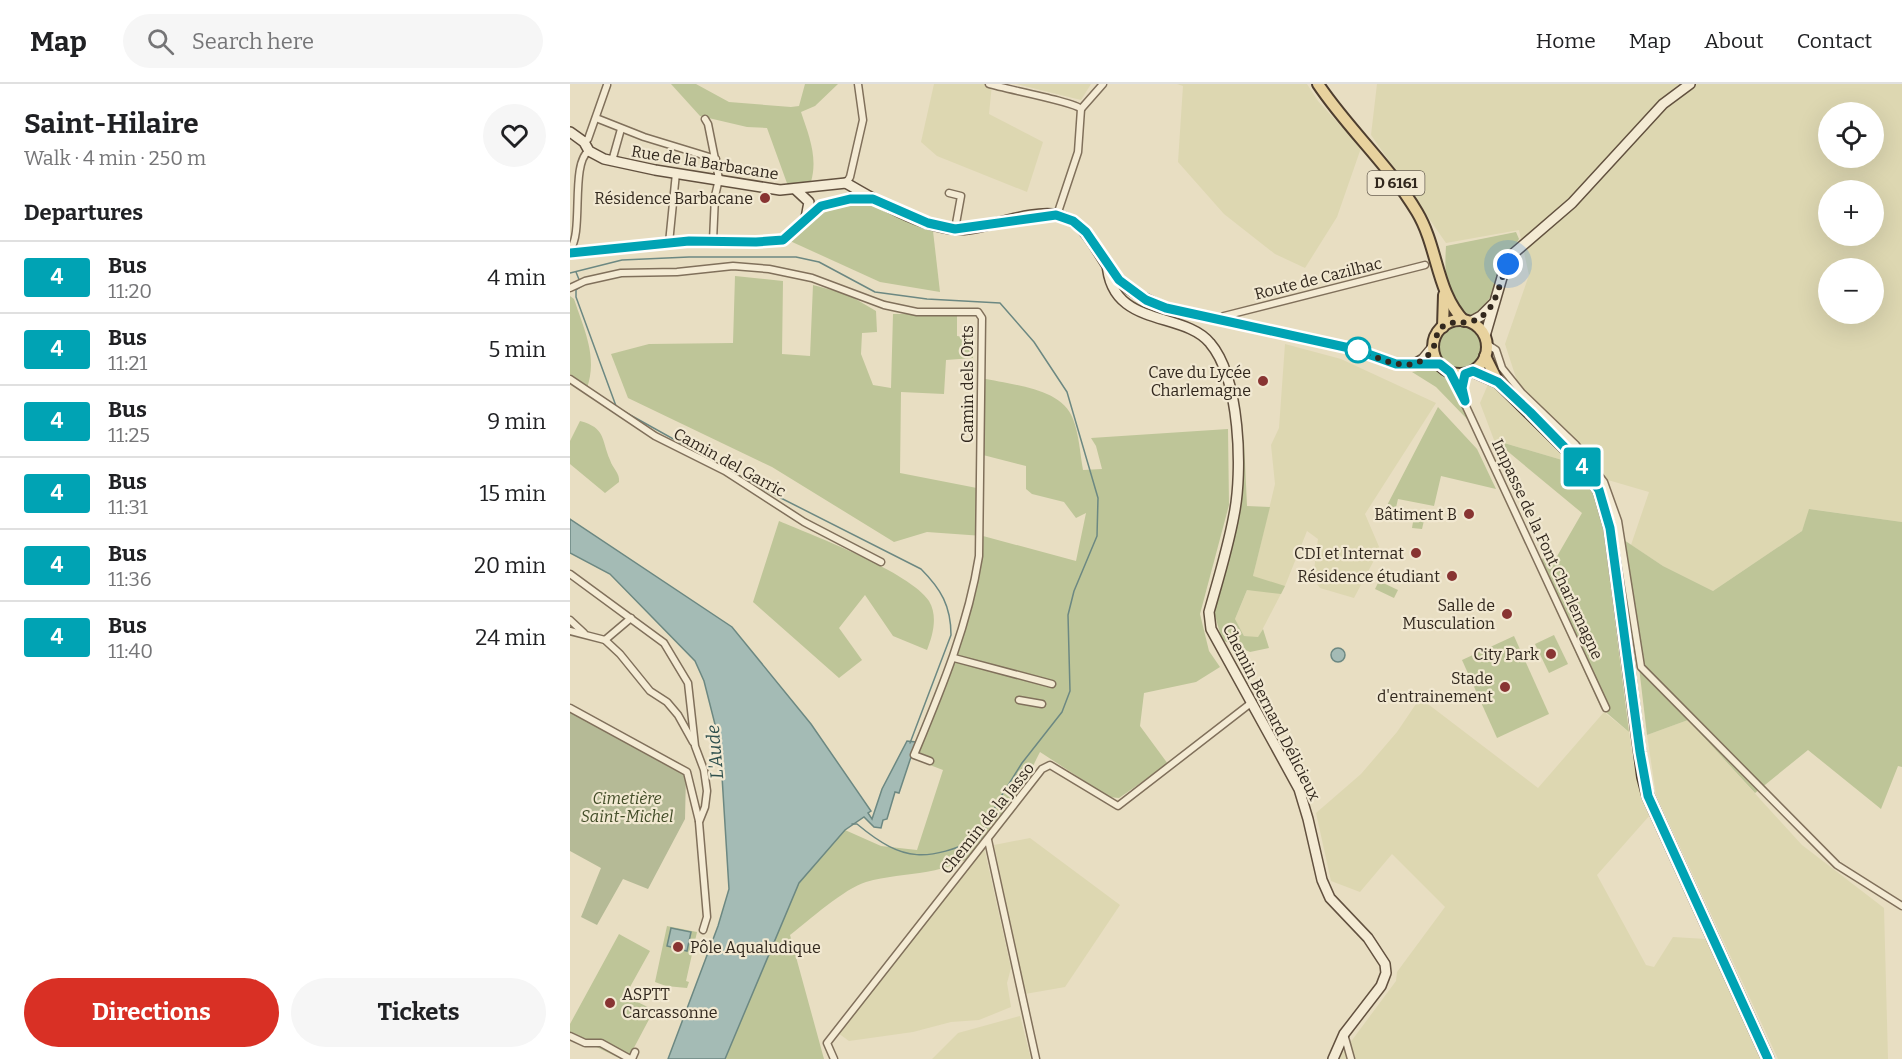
<!DOCTYPE html>
<meta charset="utf-8">
<style>
body{margin:0;font-family:Bitter,serif;background:#f6f6f6;color:#202124;height:100vh;display:flex;flex-direction:column;font-size:22px;white-space:nowrap}
*{box-sizing:border-box;margin:0}
p{font-size:20px;color:#757577}
.icon{flex:none;width:33px;height:33px;fill:none;stroke:currentColor;stroke-width:2;stroke-linecap:round;stroke-linejoin:round}
.map{position:relative;flex:1;overflow:hidden}
.panel{display:flex;flex-direction:column;background:#fff;width:570px}
.panel>*{flex:none}
.badge{padding:0 12px;border-radius:4px;font-size:21px;line-height:39px}
.controls{position:absolute;left:1248px;top:18px;display:grid;gap:12px}
.controls a{display:grid;place-items:center;width:66px;height:66px;border-radius:50%;background:#fff;box-shadow:0 6px 24px #0002;font-size:30px}
.you{position:absolute;width:30px;height:30px;margin:-15px;border:4px solid #fff;border-radius:50%;background:#1a73e8;box-shadow:0 0 0 9px #1a73e833}
.map>.badge{position:absolute;translate:-50% -50%;box-shadow:0 0 0 3px #fff}
h2{padding:0 24px;font-size:22px;line-height:54px}
.round{display:grid;place-items:center;flex:none;width:63px;height:63px;border-radius:32px;background:#f6f6f6}
.summary{display:flex;align-items:center;justify-content:space-between;height:102px;padding:0 24px}
h1{font-size:28px;font-weight:700;line-height:45px}
.cta{display:flex;gap:12px;margin-top:auto;padding:12px 24px}
.cta a{flex:1;height:69px;border-radius:36px;background:#d93025;color:#fff;font-size:24px;font-weight:700;line-height:69px;text-align:center}
.cta a+a{background:#f6f6f6;color:#202124}
ul{padding:0;list-style:none}
li{display:flex;align-items:center;gap:18px;height:72px;padding:0 24px;border-top:2px solid #e0e0e0}
li div{flex:1}
li b{display:block;font-size:22px}
li em{font-style:normal}
li .badge{min-width:66px;font-weight:700;text-align:center}
header{display:flex;align-items:center;gap:36px;box-sizing:border-box;height:84px;padding:0 30px;background:#fff;border-bottom:2px solid #e0e0e0}
header strong{font-size:28px}
nav{display:flex;gap:33px;margin-inline-start:auto;font-size:21px}
.search{width:420px;height:54px;background:#f6f6f6;display:flex;align-items:center;gap:15px;box-sizing:border-box;padding:0 21px;border-radius:33px;color:#757577;font-size:22px}
main{display:flex;flex:1;min-height:0}
.map>svg:first-child{display:block}
</style>
<header>
<strong>Map</strong>
<div class="search"><svg class="icon" aria-label="search" viewBox="0 0 24 24"><circle cx="10" cy="10" r="6"/><path d="M15 15l6 6"/></svg>Search here</div>
<nav><a>Home</a><a>Map</a><a>About</a><a>Contact</a></nav>
</header>
<main>
<section class="panel">
<div class="summary"><div><h1>Saint-Hilaire</h1><p>Walk · 4 min · 250 m</p></div><a class="round"><svg class="icon" aria-label="heart" viewBox="0 0 24 24"><path d="M12 20l-8-8c-3-5 5-10 8-4 3-6 11-1 8 4z"/></svg></a></div>
<h2>Departures</h2>
<ul>
<li><span class="badge" style="background:#00a3b4;color:#fff">4</span><div><b>Bus</b><p>11:20</p></div><em>4 min</em></li>
<li><span class="badge" style="background:#00a3b4;color:#fff">4</span><div><b>Bus</b><p>11:21</p></div><em>5 min</em></li>
<li><span class="badge" style="background:#00a3b4;color:#fff">4</span><div><b>Bus</b><p>11:25</p></div><em>9 min</em></li>
<li><span class="badge" style="background:#00a3b4;color:#fff">4</span><div><b>Bus</b><p>11:31</p></div><em>15 min</em></li>
<li><span class="badge" style="background:#00a3b4;color:#fff">4</span><div><b>Bus</b><p>11:36</p></div><em>20 min</em></li>
<li><span class="badge" style="background:#00a3b4;color:#fff">4</span><div><b>Bus</b><p>11:40</p></div><em>24 min</em></li>
</ul>
<div class="cta"><a>Directions</a><a>Tickets</a></div>
</section>
<div class="map">
<svg width="1332" height="975" viewBox="0 0 1332 975">
<rect width="100%" height="100%" fill="#e8dec2"/>
<g fill="#ddd7b1" fill-rule="evenodd">
<path d="M364,0H422L419,30L473,58L457,108L367,72L351,58Z"/>
<path d="M446,0H521L511,16Z"/>
<path d="M607,0H737L748,17L791,64L767,133L735,184L705,170L654,130L608,78L613,2Z"/>
<path d="M807,0H1332V438L1240,425L1232,447L1143,507L1093,482L1061,461L1079,408L1038,396L992,345L949,303L935,260L959,191L949,146L876,159L801,51ZM1258,28H1304V74H1258ZM1258,106H1304V152H1258ZM1258,184H1304V230H1258Z"/>
<path d="M715,260L771,275L866,319L795,430L810,465L784,514L750,504L743,494L748,455L737,447L715,502L688,554L674,552L665,535L683,492L705,400L701,361L709,344Z"/>
<path d="M919,298L955,331L999,378L924,356L910,319Z"/>
<path d="M850,614L968,704L1034,628L1059,648L1064,682L1080,731L1027,791L1076,881L1084,883L1103,853L1136,855L1191,975H768L826,897L827,888L875,823L822,770L790,808L761,797L746,729L791,690L827,648Z"/>
<path d="M1118,636L1232,761L1314,824L1318,975H1208L1086,711L1077,651Z"/>
<path d="M460,754L550,821L495,903L455,910L424,761Z"/>
<path d="M414,763L441,884L437,899L441,923L409,936L381,938L343,948L279,957L268,949Z"/>
<path d="M450,932L461,975H362L388,949Z"/>
</g>
<g fill="#bec598">
<path d="M101,0H126L159,18L221,23L229,22L235,0H268L245,22L231,28C239,52 248,73 241,98L218,102L197,44L177,43L130,32Z"/>
<path d="M287,119L300,120L363,147L370,208L310,198L220,157C240,137 258,121 287,119Z"/>
<path d="M946,148L949,155C935,177 923,222 902,232H896C876,207 874,194 876,162Z"/>
<path d="M165,192L213,197L212,270L240,272L243,201L277,210L306,227L307,248L292,249L291,270L303,301L321,304L323,230H387V252L402,254L403,274L376,276L374,310L331,308L330,389L412,405L413,452L506,477L516,429L506,434L494,418L462,410L456,405V382L413,371L412,294C440,301 492,303 503,335C509,350 510,369 513,386L532,385L526,362L521,354L658,345L659,421L630,530L639,567L650,583L626,598L574,609L570,642L598,680L549,714L539,713L470,668C455,697 438,741 414,763C381,793 335,787 296,798C275,804 238,837 220,851L254,975H155L229,799L275,746L311,762L347,766L373,686L344,675L386,576L413,452L357,448L324,458L202,383L58,314L41,270L79,260L163,259Z"/>
<path d="M0,212L4,215C14,245 28,273 17,304L0,290Z"/>
<circle cx="891" cy="263" r="23"/>
<path d="M864,284C884,290 891,317 899,335L898,336L866,303L842,288Z"/>
<path d="M868,323L907,365L926,405L871,392L864,422L828,415L823,436L811,433Z"/>
<path d="M10,337C36,344 31,355 40,376C43,385 50,389 49,398L35,409L0,380V357Z"/>
<path d="M667,356H674L677,422L700,423L683,492L715,502L711,510L677,506L665,535L674,552L688,553L693,545L699,564L680,568L652,556L644,528L653,477L665,430Z"/>
<path d="M924,356L999,378L1023,409L1033,443L1059,648L1031,624L965,480L982,468L986,474L1012,429Z"/>
<path d="M1239,425L1332,438V683L1328,682L1311,725L1238,666L1185,709L1118,636L1077,651L1054,456L1093,482L1143,507L1232,447Z"/>
<path d="M845,426L856,428L852,445L842,444Z"/>
<path d="M209,437C244,452 340,488 359,517C368,532 363,551 357,566L323,552L295,511L269,544L292,576L269,594L183,518Z"/>
<path d="M809,497L828,506L824,514L805,505Z"/>
<path d="M984,551L998,580L979,589L965,560Z"/>
<path d="M944,552L979,630L927,654L892,576Z"/>
<path d="M97,842L127,848L116,897L119,898L117,904L96,902L85,898Z"/>
<path d="M49,850L80,867L55,912L84,926L58,975H51L0,950V940Z"/>
</g>
<path fill="#b5ba96" d="M0,626L116,690L115,735L78,805L53,795L27,841L11,833L31,784L0,767Z"/>
<g fill="#a4bbb5" stroke="#6c8882" stroke-width="1.5">
<path d="M0,435L162,543L241,640L301,727L298,729L302,735L312,705L337,657L346,658L329,709L325,708L317,735L313,736L311,744L304,743L294,733L275,746L229,799L155,975H98L148,842L159,805L150,660L134,597L125,577L40,490L0,469Z"/>
<circle cx="768" cy="571" r="7"/>
<path d="M101,844L121,848L117,867L97,862Z"/>
</g>
<g fill="none" stroke-linecap="round" stroke-linejoin="round">
<g stroke="#6c8882" stroke-width="1.5">
<path d="M6,188L10,198"/>
<path d="M0,189L52,176L119,173H226L249,178L305,208L357,215L430,219L464,258L497,308L528,414L527,452L504,507L498,531L500,607L492,628L452,679L427,719L411,754C357,777 335,780 287,740H282"/>
<path d="M12,202L6,206V213L46,322"/>
<path d="M53,327L195,406L351,485C371,505 381,522 381,551L340,659"/>
</g>
<defs>
<g id="street">
<path d="M419,0C435,5 505,18 511,25L508,68L487,131"/>
<path d="M511,25L533,0"/>
<path d="M26,34L74,53L146,75"/>
<path d="M135,35L138,40L149,95L145,112L143,157"/>
<path d="M14,58L18,55L37,1"/>
<path d="M42,77L51,45"/>
<path d="M276,99L280,93L293,36L288,0"/>
<path d="M379,109L391,112L385,145"/>
<path d="M99,159L106,89"/>
<path d="M0,165C14,151 0,78 19,67"/>
<path d="M0,204L15,197L51,189L107,188L163,182L199,185L242,194L314,221L347,228H408L412,234L409,472C398,542 371,606 344,671L360,677"/>
<path d="M649,236L654,232L855,181"/>
<path d="M917,260L926,266L932,284L952,309L1006,361L1034,398L1048,437L1071,583L1267,781L1332,822"/>
<path d="M880,288L1036,624"/>
<path d="M0,295L85,352L155,387L234,438L311,478"/>
<path d="M893,308L892,298L895,290"/>
<path d="M0,490L94,559L118,599L125,662L134,686L137,707L135,723L129,738L137,833L133,846"/>
<path d="M0,536L14,549"/>
<path d="M0,547L35,556L50,570L80,607L97,618L108,631L123,658"/>
<path d="M35,556L61,534"/>
<path d="M384,574L482,600"/>
<path d="M449,616L472,620"/>
<path d="M0,624L117,688L129,737"/>
<path d="M418,756L466,975"/>
<path d="M774,950L781,975"/>
<path d="M0,952L15,959H31L60,975"/>
<path d="M62,975L65,968"/>
<path d="M264,975L257,959L472,685L480,681L548,722L681,619"/>
</g>
<g id="secondary">
<path d="M0,48L14,58L19,67L34,75L85,86L210,106L276,99"/>
<path d="M276,99C307,117 361,150 398,145C422,142 466,125 488,131C521,140 527,175 549,197C562,209 580,217 596,224L784,265L826,280L870,281"/>
<path d="M225,105L239,118L236,134"/>
<path d="M0,169L119,157L186,158L213,156L251,122L280,115H301"/>
<path d="M537,178C540,245 613,226 640,259C670,294 673,387 664,431C658,464 648,496 639,528L641,545L729,705L738,735L752,796L760,814L798,854L815,880L816,889L811,902L774,950L763,975"/>
<path d="M900,238L911,232L923,220"/>
<path d="M915,252L933,190L944,169L1002,119L1093,20L1120,0"/>
<path d="M843,281L853,275L863,263"/>
</g>
<g id="primary">
<path d="M748,0C778,45 819,81 847,128C868,163 866,208 894,237"/>
<circle cx="890" cy="263" r="27"/>
<path d="M873,243L874,211"/>
<path d="M915,272L928,298"/>
<path d="M903,287L928,298L1005,374L1029,406L1040,444L1073,693L1078,712L1198,975"/>
</g>
</defs>
<use href="#street" stroke="#80705b" stroke-width="9"/>
<use href="#secondary" stroke="#62513f" stroke-width="12"/>
<use href="#primary" stroke="#4e3e2f" stroke-width="14"/>
<use href="#street" stroke="#f4ebd4" stroke-width="6"/>
<use href="#secondary" stroke="#f4ebd4" stroke-width="9"/>
<use href="#primary" stroke="#e8d29e" stroke-width="10"/>
</g>
<g fill="none" stroke-linecap="round" stroke-linejoin="round">
<defs>
<path id="line" d="M0,169L119,157L186,158L213,156L251,122L280,115H303L358,139L385,145L486,131L503,137L516,148L549,196L576,216L596,224L784,265L826,280H870L880,288L895,317L892,304L895,290L903,287L928,298L960,328L1005,374L1029,406L1040,444L1070,668L1078,712L1198,975"/>
</defs>
<use href="#line" stroke="#fff" stroke-width="14"/>
<use href="#line" stroke="#00a3b4" stroke-width="9"/>
<path stroke="#32281e" stroke-width="6" stroke-dasharray="0 10.8" d="M788,266C812,275 846,295 863,264C867,257 865,249 872,243C883,235 892,241 903,237C927,229 928,199 938,180"/>
</g>
<g fill="#883432" stroke="#f1e8d1" stroke-width="2">
<circle cx="195" cy="114" r="6"/>
<circle cx="693" cy="297" r="6"/>
<circle cx="899" cy="430" r="6"/>
<circle cx="846" cy="469" r="6"/>
<circle cx="882" cy="492" r="6"/>
<circle cx="937" cy="530" r="6"/>
<circle cx="981" cy="570" r="6"/>
<circle cx="935" cy="603" r="6"/>
<circle cx="108" cy="863" r="6"/>
<circle cx="40" cy="919" r="6"/>
</g>
<circle fill="#fff" stroke="#00a3b4" stroke-width="3" cx="788" cy="266" r="12"/>
<g text-anchor="middle" stroke-width="4.5" stroke-linejoin="round" paint-order="stroke">
<rect fill="#f1e8d1" stroke="#6b6254" stroke-width="1.5" x="797.5" y="87" width="57" height="24" rx="4.5"/>
<g font-size="15" font-weight="bold" fill="#32281e">
<text x="826" y="104">D 6161</text>
</g>
<g font-size="16" fill="#32281e" stroke="#f1e8d1">
<text transform="translate(135 78) rotate(9)" y="6">Rue de la Barbacane</text>
<text transform="translate(748 194) rotate(-14)" y="6">Route de Cazilhac</text>
<text transform="translate(397 300) rotate(-90)" y="6">Camin dels Orts</text>
<text transform="translate(160 378) rotate(29)" y="6">Camin del Garric</text>
<text transform="translate(978 465) rotate(65)" y="6">Impasse de la Font Charlemagne</text>
<text transform="translate(702 628) rotate(63)" y="6">Chemin Bernard Délicieux</text>
<text transform="translate(417 734) rotate(-51)" y="6">Chemin de la Jasso</text>
</g>
<g font-size="16" fill="#32281e" stroke="#f1e8d1" text-anchor="end">
<text x="183" y="120">Résidence Barbacane</text>
<text x="681" y="294">Cave du Lycée<tspan x="681" dy="18">Charlemagne</tspan></text>
<text x="887" y="436">Bâtiment B</text>
<text x="834" y="475">CDI et Internat</text>
<text x="870" y="498">Résidence étudiant</text>
<text x="925" y="527">Salle de<tspan x="925" dy="18">Musculation</tspan></text>
<text x="969" y="576">City Park</text>
<text x="923" y="600">Stade<tspan x="923" dy="18">d'entrainement</tspan></text>
<text x="120" y="869" text-anchor="start">Pôle Aqualudique</text>
<text x="52" y="916" text-anchor="start">ASPTT<tspan x="52" dy="18">Carcassonne</tspan></text>
</g>
<g font-size="16" font-style="italic" fill="#424c27" stroke="#f1e8d1">
<text x="57" y="720">Cimetière<tspan x="57" dy="18">Saint-Michel</tspan></text>
</g>
<g font-size="18" font-style="italic" fill="#2f504e" stroke="#f1e8d1">
<text transform="translate(145 668) rotate(-95)" y="6">L'Aude</text>
</g>
</g>
</svg>
<div class="controls">
<a><svg class="icon" aria-label="locate" viewBox="0 0 24 24"><circle cx="12" cy="12" r="6"/><path d="M12 2v4M12 18v4M2 12h4M18 12h4"/></svg></a>
<a>+</a>
<a>−</a>
</div>
<div class="you" style="left:938px;top:180px"></div>
<b class="badge" style="left:1012px;top:383px;background:#00a3b4;color:#fff">4</b>
</div>
</main>
